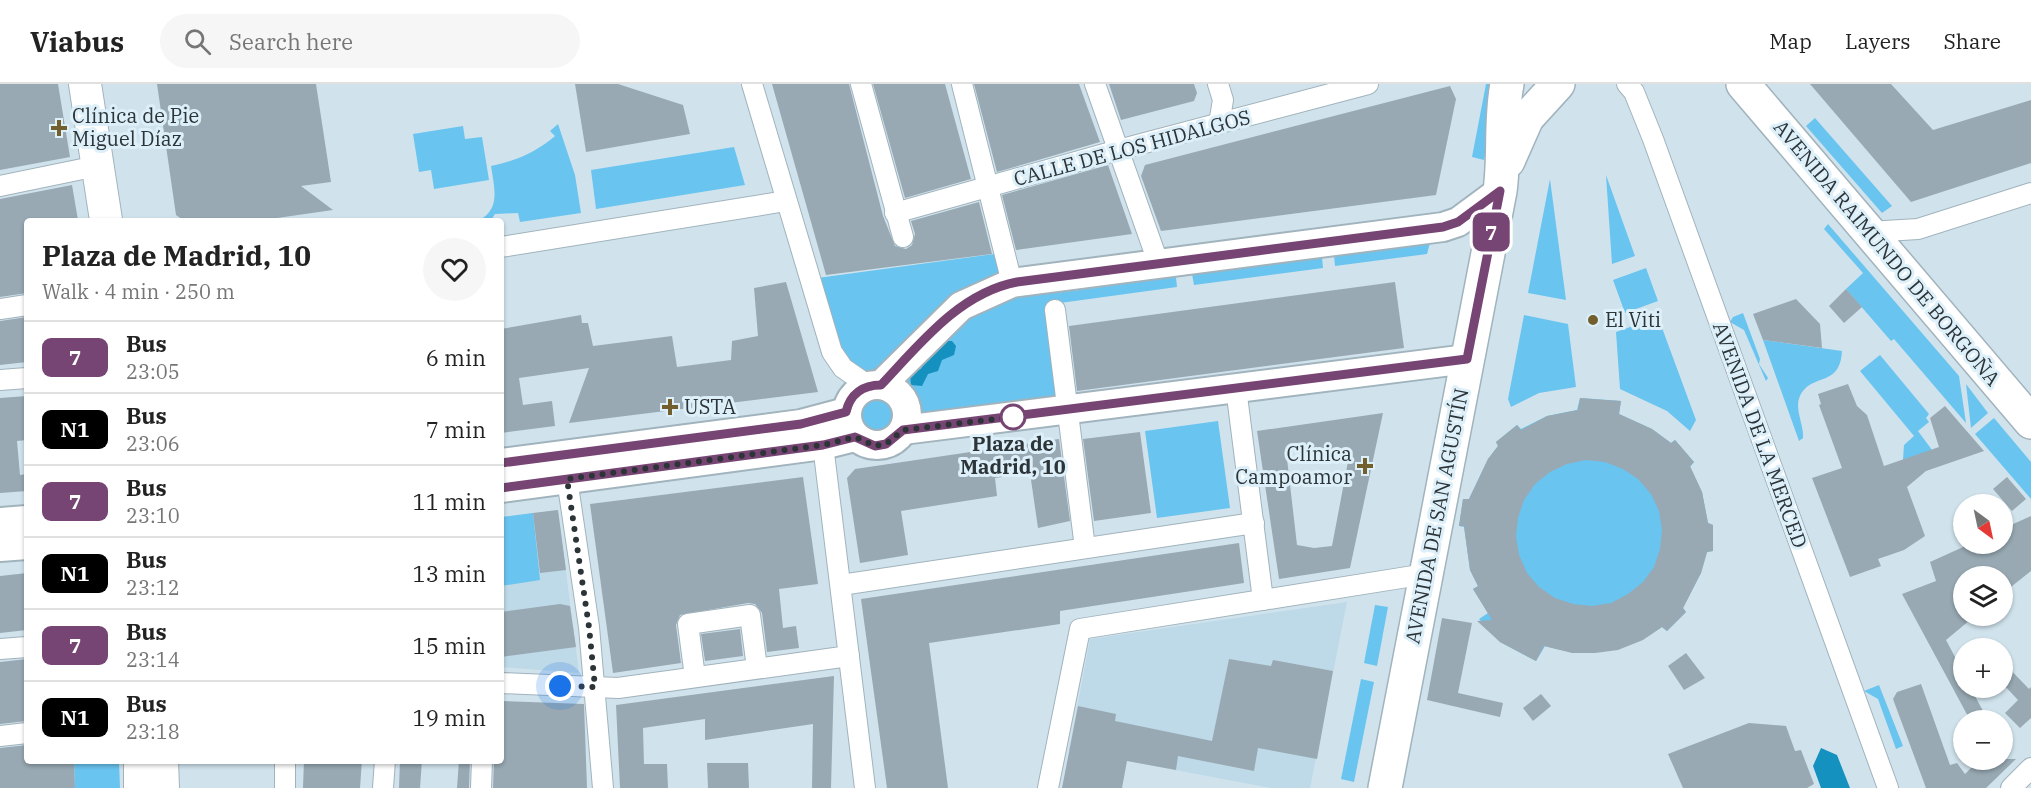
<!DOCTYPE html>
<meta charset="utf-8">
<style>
body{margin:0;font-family:"IBM Plex Serif",serif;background:#f6f6f6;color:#222;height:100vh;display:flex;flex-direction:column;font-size:22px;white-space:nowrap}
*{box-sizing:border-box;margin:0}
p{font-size:20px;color:#767676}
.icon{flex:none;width:33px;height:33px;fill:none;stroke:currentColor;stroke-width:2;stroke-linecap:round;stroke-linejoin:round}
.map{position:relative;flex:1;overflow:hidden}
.sheet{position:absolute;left:24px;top:134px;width:480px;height:546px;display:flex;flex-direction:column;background:#fff;border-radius:6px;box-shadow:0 2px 4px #0004}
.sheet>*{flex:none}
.badge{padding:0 12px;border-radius:9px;font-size:21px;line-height:39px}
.needle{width:39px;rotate:147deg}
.buttons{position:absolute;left:1953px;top:410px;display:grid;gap:12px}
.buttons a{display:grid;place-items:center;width:60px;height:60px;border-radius:50%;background:#fff;box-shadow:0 2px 4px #0004;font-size:30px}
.you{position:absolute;width:30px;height:30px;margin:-15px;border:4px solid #fff;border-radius:50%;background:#1a73e8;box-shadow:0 0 0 9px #1a73e833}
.map>.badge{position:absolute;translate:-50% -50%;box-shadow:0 0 0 3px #fff}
.round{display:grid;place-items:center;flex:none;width:63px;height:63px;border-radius:32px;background:#f6f6f6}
.overview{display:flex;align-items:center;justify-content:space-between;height:102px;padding:0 18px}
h1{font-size:28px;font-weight:700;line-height:45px}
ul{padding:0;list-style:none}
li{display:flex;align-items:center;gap:18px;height:72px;padding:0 18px;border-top:2px solid #e0e0e0}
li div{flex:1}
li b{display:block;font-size:22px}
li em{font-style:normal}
li .badge{min-width:66px;font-weight:700;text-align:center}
header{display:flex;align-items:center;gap:36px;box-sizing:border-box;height:84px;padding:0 30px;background:#fff;border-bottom:2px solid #e0e0e0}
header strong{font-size:28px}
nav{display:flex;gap:33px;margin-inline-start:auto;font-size:21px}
.search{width:420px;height:54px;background:#f6f6f6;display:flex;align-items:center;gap:15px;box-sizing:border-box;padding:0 21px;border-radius:33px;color:#767676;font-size:22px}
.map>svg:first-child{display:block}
</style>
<header>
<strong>Viabus</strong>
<div class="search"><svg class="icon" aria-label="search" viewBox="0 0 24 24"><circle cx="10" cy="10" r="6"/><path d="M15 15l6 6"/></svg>Search here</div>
<nav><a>Map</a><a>Layers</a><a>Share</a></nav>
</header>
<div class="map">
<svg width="2031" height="704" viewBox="0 0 2031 704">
<rect width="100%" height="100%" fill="#d0e3ed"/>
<g fill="#bed9e7">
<path d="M558,426L579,589L501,583V433Z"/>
<path d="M1347,518L1310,704H1271L1069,666L1090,555Z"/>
</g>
<g fill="#69c4ef">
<path d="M1486,0H1498V4L1484,76L1472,73Z"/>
<path d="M1815,34L1892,122L1882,129L1806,42Z"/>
<path d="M558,40L575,91L581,129L520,138L518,129L495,130L491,136H480C501,124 494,103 491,82C516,77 536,68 555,52L550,47Z"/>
<path d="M463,42L465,55L482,53L489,96L434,105L431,86L419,88L413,50Z"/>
<path d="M734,63L745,101L596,125L591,86Z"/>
<path d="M1606,91L1635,172L1612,180Z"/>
<path d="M1550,95L1566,216L1528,209Z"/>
<path d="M1828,140L1959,292L1966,339L1894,255L1891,257L1846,205L1863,189L1824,145Z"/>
<path d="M1430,159L1427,170L1335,182L1334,171Z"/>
<path d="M994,170L1012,199L1051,195L1056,209L1176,193L1177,203L1060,219L1067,242L1076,309L1068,326L907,337C908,301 870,295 843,284L810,195Z"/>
<path d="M1322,173L1323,184L1194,201L1192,190Z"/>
<path d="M1646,184L1658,217L1625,229L1613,196Z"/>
<path d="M1743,229L1760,275L1759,280L1768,294L1766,297L1744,246L1730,238L1733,233Z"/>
<path d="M1524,231L1568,240L1576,303L1539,309L1511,323L1508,315Z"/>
<path d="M1658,233L1696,336L1690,347L1667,327L1620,305L1616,248Z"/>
<path d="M1763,256L1842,267C1840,304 1812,288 1800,312C1794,325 1804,340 1803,354L1799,357Z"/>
<path d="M1880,271L1929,330L1926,334L1929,338L1918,347L1932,366L1903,376L1904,361L1914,352L1860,287Z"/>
<path d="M1966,300L1988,329L1971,344Z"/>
<circle cx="877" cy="332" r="20"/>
<path d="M1580,314L1621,317L1619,330L1652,345L1671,359L1675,356L1694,378L1690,383L1702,408L1708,439L1713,441V467L1707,468L1701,489L1683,524L1686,528L1667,547L1662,543C1625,568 1588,575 1545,562L1536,577L1500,558L1479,535L1488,529L1473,505L1478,502L1470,486L1464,443L1459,442L1463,415H1469L1488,375L1498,362L1496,358L1517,341L1521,345L1547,332L1577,326Z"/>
<path d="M1994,334L2031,378V415L1975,350Z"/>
<path d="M1218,337L1230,424L1157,434L1145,347Z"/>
<path d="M533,429L540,496L501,502V433Z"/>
<path d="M1375,521L1388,523L1377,582L1364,579Z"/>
<path d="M1361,595L1374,598L1354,698L1341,695Z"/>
<path d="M1879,601L1903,662L1896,665L1878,615L1864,607Z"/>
<path d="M74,677H119L120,704H75Z"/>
</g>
<g fill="#1591bf">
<path d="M946,257H952L956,262L954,271L942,276L938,287L928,290L922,302L911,301L910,290L914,286L921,285L925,275L938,267L939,262Z"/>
<path d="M1821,664L1837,671L1850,704H1821L1813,682Z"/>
</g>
<g fill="#98a9b3" fill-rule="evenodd">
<path d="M0,0H58L70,73L0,86Z"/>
<path d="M157,0H316L331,98L301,102L333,126L263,136H183L176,131Z"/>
<path d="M575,0H618L683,21L690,50L586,68Z"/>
<path d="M772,0H849L883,132L895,162L906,165L912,161L915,150L911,137L979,118L992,170L826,191Z"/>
<path d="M873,0H945L971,95L905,114Z"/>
<path d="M974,0H1079L1100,58L997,88Z"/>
<path d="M1109,0H1194L1197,9L1194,17L1121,36Z"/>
<path d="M1810,0H1891L1933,46L2031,16V79L1911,118Z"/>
<path d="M1450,2L1456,15L1436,111L1161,147L1141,92L1145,81Z"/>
<path d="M1108,81L1132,150L1016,166L1002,111Z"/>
<path d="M72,101L78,136H27V209L0,213V115Z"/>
<path d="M786,198L818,308L569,339L589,284L519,294L523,321L552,317L555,342L501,349V245L581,231L582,239H588L593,262L672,252L677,283L731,276L732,257L758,252L754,204Z"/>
<path d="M1395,198L1404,264L1077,307L1069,242Z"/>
<path d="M1846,205L1862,223L1844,239L1829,222Z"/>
<path d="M1796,215L1820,240L1822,264L1763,256L1753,230Z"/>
<path d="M27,233V278L0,281V237Z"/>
<path d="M1848,300L1857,322L1867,331L1884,382L1939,363L1930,334L1945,322L1984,367L1926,387L1907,403L1925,452L1904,466L1878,475L1881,482L1850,493L1812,394L1842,384L1819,321L1821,320L1818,310Z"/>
<path d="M27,312V356L17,357L20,391L27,390V407L0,409V314Z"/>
<path d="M1580,314L1621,317L1619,330L1652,345L1671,359L1675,356L1694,378L1690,382L1702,408L1708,439L1713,441V467L1707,468L1701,489L1683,524L1686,528L1667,547L1662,543L1643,556L1618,566L1595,569H1572L1544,562L1536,577L1500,558L1477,537L1492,536L1473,505L1478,502L1470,486L1464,442H1459L1463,415H1469L1488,375L1498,362L1496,358L1517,341L1521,346L1547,332L1578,326ZM1586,376L1605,378L1623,385L1638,395L1651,410L1659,427L1662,446L1660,465L1654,483L1643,498L1628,510L1611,519L1592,522L1573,520L1555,514L1539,503L1527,489L1519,471L1516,452L1518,434L1524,416L1535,400L1550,388L1567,380Z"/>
<path d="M1383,329L1350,484L1279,495L1257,347ZM1304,364L1350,367L1332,462L1314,464L1297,461L1286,366Z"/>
<path d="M1140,348L1151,429L1094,437L1083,355Z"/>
<path d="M1059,355L1070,437L1038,444L1030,389L995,394L997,412L901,427L908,471L860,479L847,394L855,385Z"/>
<path d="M803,393L818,500L779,505L783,544L796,542L799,564L767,568L762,529L755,520L748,519L680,531L676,541L681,579L613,589L590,420Z"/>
<path d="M2007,393L2026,415L2012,427L1993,405Z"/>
<path d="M558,426L566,486L540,489L533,429Z"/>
<path d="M2031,432V487L2002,510V492H1964V531H1976L1946,556L1964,590V603H1970L1988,636H1970L1902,510L1936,497L1930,478L1972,459H2002V445Z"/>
<path d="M1239,459L1244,499L1060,527V540L929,559L948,704H887L861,515Z"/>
<path d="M27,489V546L0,549V492Z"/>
<path d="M560,520L570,522L576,563L501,573V528Z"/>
<path d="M1442,534L1472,539L1458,609L1503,619L1500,633L1427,616Z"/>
<path d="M740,545L743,572L705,577L701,550Z"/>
<path d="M1686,569L1705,594L1684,606L1668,582Z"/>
<path d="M27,575V637L0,640V578Z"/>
<path d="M1229,575L1271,582L1273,576L1333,587L1317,675L1258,664L1254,687L1178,672L1176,686L1127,677L1122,704H1062L1078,622L1116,630L1115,637L1212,657Z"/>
<path d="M2002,577L2029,605L2031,603V634L2020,644L2005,629L2018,616L2002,599Z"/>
<path d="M834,592L831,704H812L813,640L705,656V635L643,644L644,680H667L668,704H620L616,621Z"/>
<path d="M1921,600L1950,681L1957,679L1965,690L1980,675H2016L1986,704H1926L1893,615L1897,608Z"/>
<path d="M1541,610L1551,622L1533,637L1523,624Z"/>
<path d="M501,617L584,620L587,704H493L494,676H501Z"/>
<path d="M1749,639L1786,642L1795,667L1801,666L1814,700L1807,704H1683L1668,670Z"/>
<path d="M27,661V676H74L75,704H0V664Z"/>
<path d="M304,676H362L360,704H303Z"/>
<path d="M400,676H422L420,704H399Z"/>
<path d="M459,676H470L469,704H457Z"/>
<path d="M707,679H748L749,704H708Z"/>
</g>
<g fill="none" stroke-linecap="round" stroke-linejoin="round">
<defs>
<g id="street">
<path d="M752,0L832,268L843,284L869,302"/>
<path d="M861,0L903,153"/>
<path d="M962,0L1012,199"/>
<path d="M1095,0L1159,181"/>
<path d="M1218,0L1223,16L1219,40"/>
<path d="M1627,0L1634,8L1653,55L1888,704"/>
<path d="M0,102L97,82"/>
<path d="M895,129L1118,66L1368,0"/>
<path d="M1868,148L1918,145L2031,109"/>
<path d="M501,163L786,117"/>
<path d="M0,225L27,221"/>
<path d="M1055,226L1085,464"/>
<path d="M0,296L27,294"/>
<path d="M1236,304L1263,516"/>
<path d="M823,361L865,704"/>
<path d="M567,395L589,543L603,704"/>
<path d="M841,501L1254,439"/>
<path d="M0,565L27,563"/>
<path d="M695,593L688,540L750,531L757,584"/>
<path d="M501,599L618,604L849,572"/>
<path d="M0,652L27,649"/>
<path d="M285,676V704"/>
<path d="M383,704L385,676"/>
<path d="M481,704L482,676"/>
<path d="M1048,704L1080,545L1426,490"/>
<path d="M2011,704L2031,684"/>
</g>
<g id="secondary">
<circle cx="877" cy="331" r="30"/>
<path d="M881,301L961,222L1012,199L1443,143L1458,138L1500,107"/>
<path d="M903,346L1467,275"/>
<path d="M501,379L801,340L846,328"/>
<path d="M501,404L823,361L855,353"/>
<path d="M0,438L27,436"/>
<path d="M0,463L27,461"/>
</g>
<g id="primary">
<path d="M85,0L106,136"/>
<path d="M140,676V704"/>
<path d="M162,676L163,704"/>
</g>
<g id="highway">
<path d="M1743,0L2031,338"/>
<path d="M1508,77L1527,34L1558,0"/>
<path d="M1385,704L1500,107C1505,72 1500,35 1507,0"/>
</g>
</defs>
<use href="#street" stroke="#a1b3bc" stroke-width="22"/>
<use href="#secondary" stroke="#a1b3bc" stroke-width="32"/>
<use href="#primary" stroke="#a1b3bc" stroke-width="34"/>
<use href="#highway" stroke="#a1b3bc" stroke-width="36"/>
<use href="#street" stroke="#fff" stroke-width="20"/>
<use href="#secondary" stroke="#fff" stroke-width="28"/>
<use href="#primary" stroke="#fff" stroke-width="32"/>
<use href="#highway" stroke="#fff" stroke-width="33"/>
</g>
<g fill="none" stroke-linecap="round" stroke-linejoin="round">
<defs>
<path id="line" d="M501,379L801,340L846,328C850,310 863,301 881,301C919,261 959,209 1017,198L1443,143L1458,138L1500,107L1467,275L903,346L886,360L875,362L855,353L823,361L501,404"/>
</defs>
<use href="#line" stroke="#fff" stroke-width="14"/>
<use href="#line" stroke="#774573" stroke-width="9"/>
<path stroke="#2c3438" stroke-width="6" stroke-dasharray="0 10.8" d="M560,602L595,603L589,543L567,395L823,361L855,353L875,362L886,360L903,346L1013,333"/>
</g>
<g fill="#735f2e" stroke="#ddf0fa" stroke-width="2">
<path d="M56 35h6v6h6v6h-6v6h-6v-6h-6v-6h6z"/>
<circle cx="1593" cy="236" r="6"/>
<path d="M667 314h6v6h6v6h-6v6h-6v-6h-6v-6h6z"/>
<path d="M1362 373h6v6h6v6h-6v6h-6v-6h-6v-6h6z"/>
</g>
<circle fill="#fff" stroke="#774573" stroke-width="3" cx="1013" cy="333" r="12"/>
<g text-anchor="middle" stroke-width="6" stroke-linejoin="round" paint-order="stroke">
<g font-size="20" fill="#2c3438" stroke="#ddf0fa" text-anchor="start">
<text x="72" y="39">Clínica de Pie<tspan x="72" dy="23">Miguel Díaz</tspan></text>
<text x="1605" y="243">El Viti</text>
<text x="684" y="330">USTA</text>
<text x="1352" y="377" text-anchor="end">Clínica<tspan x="1352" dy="23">Campoamor</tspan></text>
</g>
<g font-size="20" fill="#2c3438" stroke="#ddf0fa">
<text transform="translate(1132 64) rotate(-15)" y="7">CALLE DE LOS HIDALGOS</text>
<text transform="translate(1887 169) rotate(50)" y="7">AVENIDA RAIMUNDO DE BORGOÑA</text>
<text transform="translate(1760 351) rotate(70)" y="7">AVENIDA DE LA MERCED</text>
<text transform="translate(1437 432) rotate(-79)" y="7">AVENIDA DE SAN AGUSTÍN</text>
</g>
<g font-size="20" font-weight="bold" fill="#2c3438" stroke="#ddf0fa">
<text x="1013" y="367">Plaza de<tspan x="1013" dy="23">Madrid, 10</tspan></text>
</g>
</g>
</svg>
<div class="buttons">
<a><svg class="needle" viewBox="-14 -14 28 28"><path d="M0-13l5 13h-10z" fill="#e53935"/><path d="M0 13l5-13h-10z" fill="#767676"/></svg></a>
<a><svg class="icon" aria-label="layers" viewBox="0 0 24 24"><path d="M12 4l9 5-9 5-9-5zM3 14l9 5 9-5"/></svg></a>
<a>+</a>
<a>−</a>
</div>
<div class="you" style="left:560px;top:602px"></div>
<b class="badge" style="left:1491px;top:148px;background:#774573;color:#fff">7</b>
<section class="sheet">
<div class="overview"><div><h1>Plaza de Madrid, 10</h1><p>Walk · 4 min · 250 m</p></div><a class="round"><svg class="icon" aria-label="heart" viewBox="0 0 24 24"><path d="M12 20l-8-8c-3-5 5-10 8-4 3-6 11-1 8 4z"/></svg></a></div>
<ul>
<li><span class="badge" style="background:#774573;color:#fff">7</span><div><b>Bus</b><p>23:05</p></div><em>6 min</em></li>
<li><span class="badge" style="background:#000;color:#fff">N1</span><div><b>Bus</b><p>23:06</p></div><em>7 min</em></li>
<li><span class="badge" style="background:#774573;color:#fff">7</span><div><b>Bus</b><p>23:10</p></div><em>11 min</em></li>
<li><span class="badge" style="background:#000;color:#fff">N1</span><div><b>Bus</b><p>23:12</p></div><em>13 min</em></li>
<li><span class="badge" style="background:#774573;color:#fff">7</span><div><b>Bus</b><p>23:14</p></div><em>15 min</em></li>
<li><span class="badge" style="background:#000;color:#fff">N1</span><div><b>Bus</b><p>23:18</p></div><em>19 min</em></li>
</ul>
</section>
</div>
